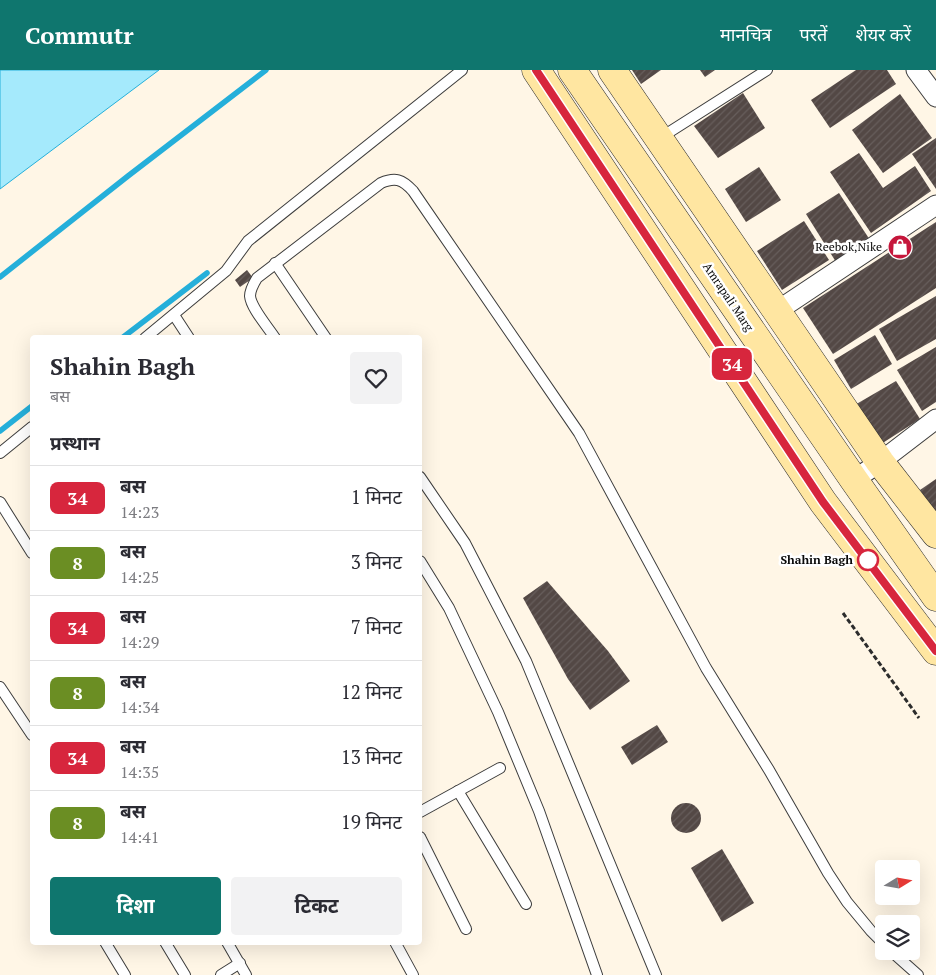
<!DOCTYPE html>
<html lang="hi">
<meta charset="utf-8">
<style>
body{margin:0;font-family:"PT Serif","Noto Sans Devanagari",serif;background:#f2f2f3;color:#2b2b33;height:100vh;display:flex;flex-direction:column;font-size:19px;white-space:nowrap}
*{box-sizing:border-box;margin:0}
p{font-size:16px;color:#7c7c81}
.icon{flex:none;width:28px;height:28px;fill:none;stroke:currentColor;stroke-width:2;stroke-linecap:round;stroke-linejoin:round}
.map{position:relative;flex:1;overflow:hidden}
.panel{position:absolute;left:30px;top:265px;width:392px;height:610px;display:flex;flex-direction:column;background:#fff;border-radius:5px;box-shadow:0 5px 20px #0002}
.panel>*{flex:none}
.badge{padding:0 10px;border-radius:8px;font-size:18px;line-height:32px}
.needle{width:32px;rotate:79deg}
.fabs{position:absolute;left:875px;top:790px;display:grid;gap:10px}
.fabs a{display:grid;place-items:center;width:45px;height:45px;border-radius:5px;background:#fff;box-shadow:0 5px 20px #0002;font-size:25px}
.map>.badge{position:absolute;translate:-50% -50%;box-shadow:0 0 0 2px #fff}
h2{padding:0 20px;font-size:19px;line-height:45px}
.round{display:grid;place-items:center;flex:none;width:52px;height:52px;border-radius:5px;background:#f2f2f3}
.summary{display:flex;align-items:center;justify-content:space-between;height:85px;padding:0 20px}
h1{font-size:24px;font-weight:700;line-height:38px}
.cta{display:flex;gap:10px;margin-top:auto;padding:10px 20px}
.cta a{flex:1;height:58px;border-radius:5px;background:#0f766e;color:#fff;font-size:20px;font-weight:700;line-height:58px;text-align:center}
.cta a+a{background:#f2f2f3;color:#2b2b33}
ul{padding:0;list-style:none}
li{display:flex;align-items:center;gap:15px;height:65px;padding:0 20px;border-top:1px solid #e1e1e2}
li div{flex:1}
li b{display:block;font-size:19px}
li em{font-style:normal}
li .badge{min-width:55px;font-weight:700;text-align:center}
header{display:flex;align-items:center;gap:30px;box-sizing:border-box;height:70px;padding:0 25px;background:#0f766e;color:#fff}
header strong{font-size:24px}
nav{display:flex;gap:28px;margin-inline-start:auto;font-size:18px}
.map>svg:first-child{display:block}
</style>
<header>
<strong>Commutr</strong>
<nav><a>मानचित्र</a><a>परतें</a><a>शेयर करें</a></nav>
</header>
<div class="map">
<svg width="936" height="905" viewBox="0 0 936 905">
<defs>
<pattern id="building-hatch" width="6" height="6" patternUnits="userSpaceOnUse" patternTransform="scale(1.25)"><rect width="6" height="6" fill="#534845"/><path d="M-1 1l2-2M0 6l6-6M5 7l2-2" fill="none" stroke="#675e5c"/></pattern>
</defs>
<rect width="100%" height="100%" fill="#fff6e6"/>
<path fill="#a5eafc" stroke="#25afda" d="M0,0H159L0,119Z"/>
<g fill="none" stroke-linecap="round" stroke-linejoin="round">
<g stroke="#25afda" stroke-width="5.5">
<path d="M0,207L128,106L266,0"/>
<path d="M122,268L207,203"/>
<path d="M0,361L32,336"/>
</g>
</g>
<g fill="url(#building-hatch)">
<path d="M632,0H661L641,14Z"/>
<path d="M700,0H715L705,7Z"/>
<path d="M856,0H887L896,14L830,58L811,30Z"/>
<path d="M743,23L765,58L718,88L694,56Z"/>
<path d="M900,24L932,68L883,103L852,60Z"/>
<path d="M936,68V119L912,84Z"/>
<path d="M859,83L883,118L915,96L931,121L871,163L830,102Z"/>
<path d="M759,97L781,130L746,152L725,119Z"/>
<path d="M839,123L870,170L836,192L806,144Z"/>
<path d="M804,151L829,190L782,220L757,181Z"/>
<path d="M936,152V218L833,284L803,238Z"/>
<path d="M247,200L253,208L240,217L235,210Z"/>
<path d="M936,226V269L897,291L879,259Z"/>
<path d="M875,265L892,294L851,319L834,290Z"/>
<path d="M936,277V332L922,341L897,300Z"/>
<path d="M896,311L920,349L878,376L853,336Z"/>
<path d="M936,409V446L920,420Z"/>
<path d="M547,511L608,581L630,611L590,640L568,609L523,528Z"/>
<path d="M657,655L668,672L632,695L621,677Z"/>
<circle cx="686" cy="748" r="15"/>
<path d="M722,779L754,833L722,852L691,798Z"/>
</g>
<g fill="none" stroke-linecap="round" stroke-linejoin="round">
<defs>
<g id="lane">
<path d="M660,68L767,0"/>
<path d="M275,193L326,268"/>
<path d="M174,245L189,268"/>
<path d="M145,268L226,201L248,171L462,0"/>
<path d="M275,268C268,257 251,238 250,226C250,220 254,213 257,208L381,113C395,107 402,109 413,121L579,363L706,598L769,700L828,803L847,832L871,861L884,874"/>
<path d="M0,383L32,357"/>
<path d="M420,407L465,473L526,591L656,905"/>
<path d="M0,432L32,483"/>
<path d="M420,491L449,538L498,642L539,741L597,905"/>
<path d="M0,617L32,665"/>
<path d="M458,721L526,834"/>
<path d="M420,742L500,698"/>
<path d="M420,767L466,859"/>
<path d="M105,872L125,905"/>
<path d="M165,872L185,905"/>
<path d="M227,872L246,905"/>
<path d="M395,872L413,905"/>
<path d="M891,881L918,905"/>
<path d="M221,905L240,893"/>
</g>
<g id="street">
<path d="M916,0L936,27"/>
<path d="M777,241L936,135"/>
<path d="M854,410L880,392L936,349"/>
</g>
<g id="secondary">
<path d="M536,0L823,432L936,581"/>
<path d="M572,0L854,410L936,527"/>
<path d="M612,0L880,392L936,464"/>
</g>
</defs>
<use href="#lane" stroke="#3d3d3d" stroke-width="12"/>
<use href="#street" stroke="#3d3d3d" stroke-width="21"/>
<use href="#secondary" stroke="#2c2c2c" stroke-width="29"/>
<path stroke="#2c2c2c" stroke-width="3" stroke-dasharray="5 2.5" stroke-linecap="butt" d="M843,543L919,648"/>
<use href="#lane" stroke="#fff" stroke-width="10"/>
<use href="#street" stroke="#fff" stroke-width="19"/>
<use href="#secondary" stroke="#ffe6a1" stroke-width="28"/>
</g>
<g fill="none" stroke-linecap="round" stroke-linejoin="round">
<defs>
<path id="line" d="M536,0L823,432L936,581"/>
</defs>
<use href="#line" stroke="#fff" stroke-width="11"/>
<use href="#line" stroke="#d7263d" stroke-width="8"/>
</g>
<defs>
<symbol id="shop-disc" viewBox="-11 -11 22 22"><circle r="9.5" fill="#c5163b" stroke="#fff"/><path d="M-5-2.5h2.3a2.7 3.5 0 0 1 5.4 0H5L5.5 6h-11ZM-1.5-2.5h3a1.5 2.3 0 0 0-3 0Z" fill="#fff"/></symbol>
</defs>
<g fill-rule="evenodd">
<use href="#shop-disc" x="886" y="163" width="28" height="28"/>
</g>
<circle fill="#fff" stroke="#d7263d" stroke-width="2.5" cx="868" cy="490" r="10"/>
<g text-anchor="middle" stroke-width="5" stroke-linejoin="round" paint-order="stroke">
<g font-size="12" fill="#0a0a0a" stroke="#fff" text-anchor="end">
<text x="882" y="181">Reebok,Nike</text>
</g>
<g font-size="12" fill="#0a0a0a" stroke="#fff">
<text transform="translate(728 227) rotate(56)" y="4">Amrapali Marg</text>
</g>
<g font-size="12" font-weight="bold" fill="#0a0a0a" stroke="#fff" text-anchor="end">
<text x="853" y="494">Shahin Bagh</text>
</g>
</g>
</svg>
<div class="fabs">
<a><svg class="needle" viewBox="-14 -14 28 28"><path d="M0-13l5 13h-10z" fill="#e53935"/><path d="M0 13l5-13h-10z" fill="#7c7c81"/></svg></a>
<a><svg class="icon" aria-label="layers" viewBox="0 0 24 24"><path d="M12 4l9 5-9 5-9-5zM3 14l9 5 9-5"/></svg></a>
</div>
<b class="badge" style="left:732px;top:294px;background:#d7263d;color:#fff">34</b>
<section class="panel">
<div class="summary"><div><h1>Shahin Bagh</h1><p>बस</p></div><a class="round"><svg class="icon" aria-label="heart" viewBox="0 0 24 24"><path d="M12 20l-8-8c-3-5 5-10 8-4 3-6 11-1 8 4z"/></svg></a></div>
<h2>प्रस्थान</h2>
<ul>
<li><span class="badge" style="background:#d7263d;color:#fff">34</span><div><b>बस</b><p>14:23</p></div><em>1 मिनट</em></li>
<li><span class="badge" style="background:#6b8e23;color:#fff">8</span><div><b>बस</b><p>14:25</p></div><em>3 मिनट</em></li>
<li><span class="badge" style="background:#d7263d;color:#fff">34</span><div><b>बस</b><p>14:29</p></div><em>7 मिनट</em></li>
<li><span class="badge" style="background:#6b8e23;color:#fff">8</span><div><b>बस</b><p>14:34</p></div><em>12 मिनट</em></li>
<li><span class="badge" style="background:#d7263d;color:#fff">34</span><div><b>बस</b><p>14:35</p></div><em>13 मिनट</em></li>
<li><span class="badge" style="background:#6b8e23;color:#fff">8</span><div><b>बस</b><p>14:41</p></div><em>19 मिनट</em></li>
</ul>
<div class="cta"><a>दिशा</a><a>टिकट</a></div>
</section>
</div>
